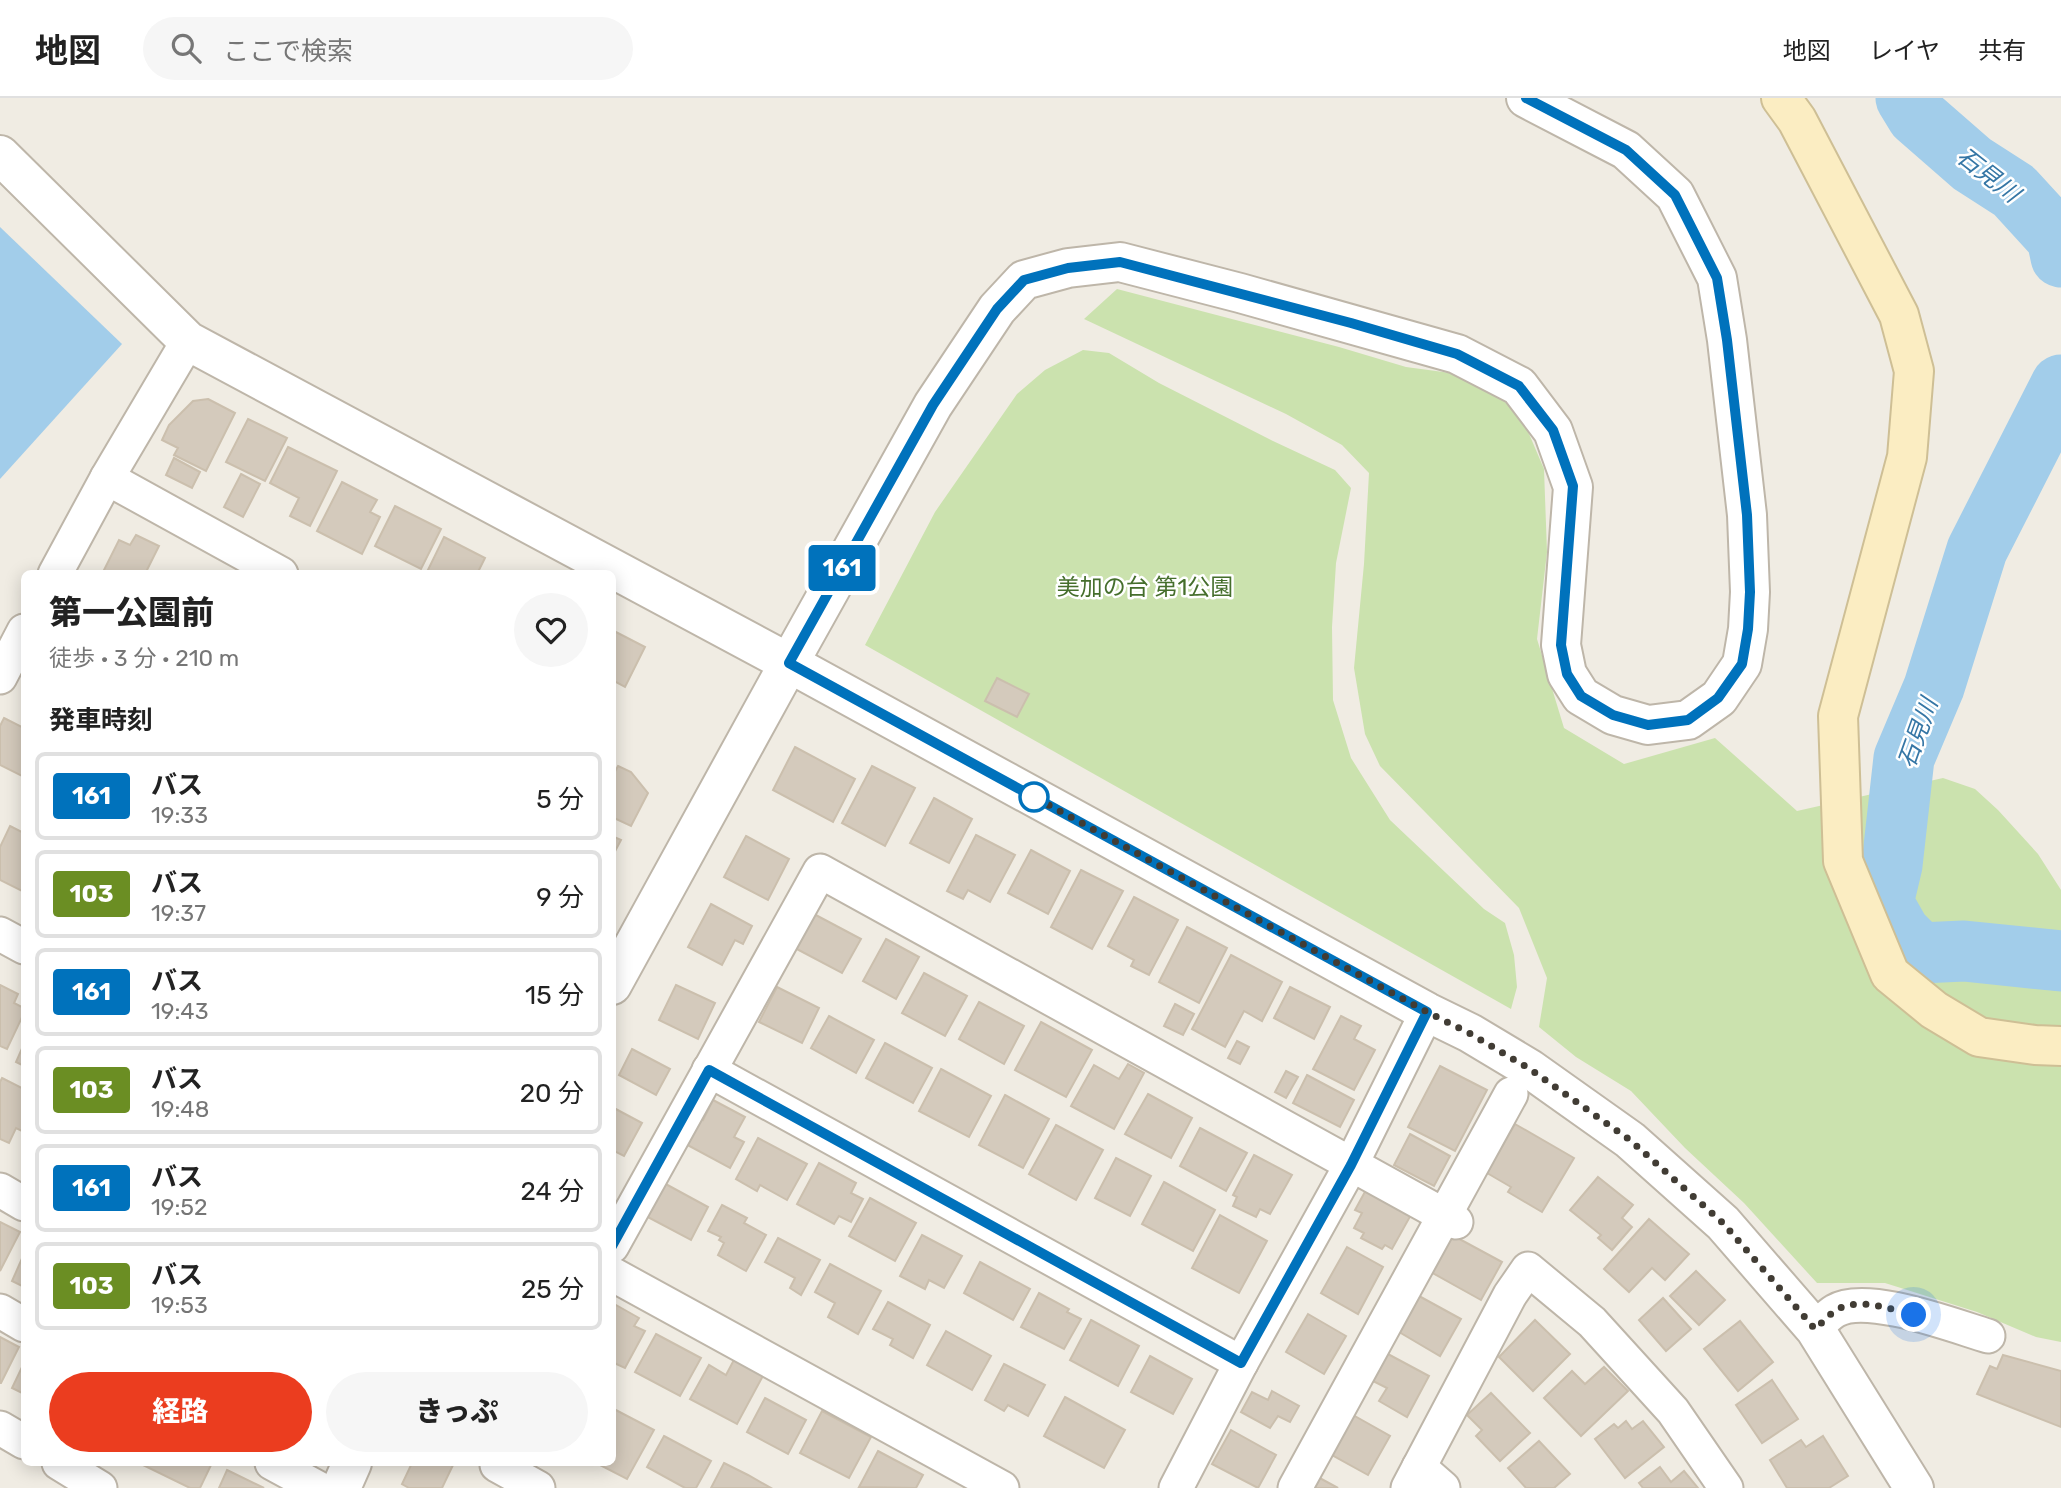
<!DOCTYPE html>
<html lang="ja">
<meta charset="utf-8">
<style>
body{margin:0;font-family:Rubik,"Noto Sans JP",sans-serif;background:#f6f6f6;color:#222;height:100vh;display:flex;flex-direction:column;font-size:26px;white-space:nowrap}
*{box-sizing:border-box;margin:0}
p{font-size:23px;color:#767676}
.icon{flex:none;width:38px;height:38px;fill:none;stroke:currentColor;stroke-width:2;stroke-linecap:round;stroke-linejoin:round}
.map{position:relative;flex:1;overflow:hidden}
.panel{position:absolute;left:21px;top:472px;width:595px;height:896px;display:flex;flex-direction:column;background:#fff;border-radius:10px;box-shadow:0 4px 18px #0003}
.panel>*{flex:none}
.badge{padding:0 14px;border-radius:5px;font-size:24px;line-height:46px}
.you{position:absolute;width:35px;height:35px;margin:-18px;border:5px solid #fff;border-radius:50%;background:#1a73e8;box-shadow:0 0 0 10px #1a73e833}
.map>.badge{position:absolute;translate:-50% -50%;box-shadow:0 0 0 4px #fff}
h2{padding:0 28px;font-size:26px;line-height:63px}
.round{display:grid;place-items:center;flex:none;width:74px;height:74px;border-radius:37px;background:#f6f6f6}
.head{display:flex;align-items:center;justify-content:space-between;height:119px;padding:0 28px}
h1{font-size:33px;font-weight:800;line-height:52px}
.button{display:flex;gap:14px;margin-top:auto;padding:14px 28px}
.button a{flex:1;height:80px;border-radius:42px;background:#eb3d1f;color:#fff;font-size:28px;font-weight:800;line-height:80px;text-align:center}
.button a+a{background:#f6f6f6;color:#222}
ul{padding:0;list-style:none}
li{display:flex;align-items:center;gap:21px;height:88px;margin:0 14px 10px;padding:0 14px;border:4px solid #e0e0e0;border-radius:10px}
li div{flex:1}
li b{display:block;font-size:26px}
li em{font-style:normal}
li .badge{min-width:77px;font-weight:700;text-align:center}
header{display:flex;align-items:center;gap:42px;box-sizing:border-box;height:98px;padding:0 35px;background:#fff;border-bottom:2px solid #e0e0e0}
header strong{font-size:33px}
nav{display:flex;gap:38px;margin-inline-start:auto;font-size:24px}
.search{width:490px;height:63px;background:#f6f6f6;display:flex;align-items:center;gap:18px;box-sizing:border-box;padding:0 24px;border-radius:38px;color:#767676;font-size:26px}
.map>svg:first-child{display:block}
</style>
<header>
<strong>地図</strong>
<div class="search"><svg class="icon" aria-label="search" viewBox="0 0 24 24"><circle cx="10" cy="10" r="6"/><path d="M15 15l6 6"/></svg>ここで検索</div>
<nav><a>地図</a><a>レイヤ</a><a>共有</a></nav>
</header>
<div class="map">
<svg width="2061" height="1390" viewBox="0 0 2061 1390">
<rect width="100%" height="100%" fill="#f0ece3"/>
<g fill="#cbe2ae">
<path d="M1117,191L1339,249L1406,269L1473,278L1521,317L1544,371L1547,454L1537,541L1564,630L1624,666L1715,640L1797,713L1943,680L1975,691L1998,712L2038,756L2061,792V1244L2036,1239L1977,1214L1885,1185H1817L1744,1105L1685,1050L1631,993L1576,959L1539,929L1547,880L1519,810L1380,668L1365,636L1354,570L1364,466L1369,375L1342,347L1286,316L1084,221Z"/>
<path d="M1083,252L1109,255L1159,285L1273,343L1335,372L1351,390L1336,465L1332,529L1333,602L1351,660L1390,722L1484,811L1505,825L1514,857L1517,889L1511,911L865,547L935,414L1017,296L1045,272Z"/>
</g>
<path fill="#a2cdea" d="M0,129L122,246L0,381Z"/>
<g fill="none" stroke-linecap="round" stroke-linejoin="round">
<g stroke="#a2cdea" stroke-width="61">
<path d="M1906,0L1917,18L1972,66L2014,93L2057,140L2061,159"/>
<path d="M2061,287L1977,452L1934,589L1904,660L1892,767L1883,805L1900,835L1920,855L1964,853L2061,863"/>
</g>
</g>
<g fill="#d4cabc" stroke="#cbbfad" stroke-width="2">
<path d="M208,301L235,315L206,373L174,357L178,350L162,342L169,327L193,303Z"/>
<path d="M248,321L287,340L265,383L226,364Z"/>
<path d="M288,349L337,373L310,428L290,418L299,400L270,385Z"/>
<path d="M174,360L200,374L192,390L166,377Z"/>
<path d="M241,376L260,386L243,419L224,409Z"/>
<path d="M342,384L377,402L370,414L380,419L362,456L317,433Z"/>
<path d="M395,408L441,431L421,471L375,448Z"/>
<path d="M136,437L159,448L145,476H102L119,442L130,447Z"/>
<path d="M444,439L485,460L477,476H426Z"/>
<path d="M612,532L645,549L625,589L612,582Z"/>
<path d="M997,580L1029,596L1017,619L985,603Z"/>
<path d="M4,620L24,630V679L0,667V628Z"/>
<path d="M795,649L855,681L833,724L773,692Z"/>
<path d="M618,668L631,674L648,695L631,728L612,719V679Z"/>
<path d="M872,668L915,690L885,748L842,725Z"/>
<path d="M934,700L972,721L949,765L910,745Z"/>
<path d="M10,728L24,735V794L0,782V749Z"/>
<path d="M976,737L1015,757L990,804L968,792L963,801L947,793Z"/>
<path d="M612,738L621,742L612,759Z"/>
<path d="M746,738L789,761L768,802L724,779Z"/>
<path d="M1031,752L1070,773L1048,816L1008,795Z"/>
<path d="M1081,772L1123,793L1092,851L1051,829Z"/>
<path d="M1134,799L1178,822L1149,877L1131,868L1134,862L1108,848Z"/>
<path d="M711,806L752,828L743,846L735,842L722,867L688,849Z"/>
<path d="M812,815L861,841L842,875L793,849Z"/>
<path d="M1187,829L1227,850L1199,905L1159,884Z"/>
<path d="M886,841L919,859L896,901L863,883Z"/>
<path d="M1231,857L1282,884L1262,923L1244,913L1225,949L1192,931Z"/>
<path d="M924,875L967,898L945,938L902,915Z"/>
<path d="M0,887L18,896L14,905L24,910V915L7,951L0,948Z"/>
<path d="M676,887L715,905L698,941L659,922Z"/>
<path d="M777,889L819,910L802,945L759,924Z"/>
<path d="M1290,889L1330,909L1314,941L1274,920Z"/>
<path d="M979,904L1024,928L1004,966L959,941Z"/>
<path d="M1175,906L1194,916L1183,937L1164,928Z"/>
<path d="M829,918L874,942L856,975L811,950Z"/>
<path d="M1341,918L1361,928L1354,941L1375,952L1354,992L1313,971Z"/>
<path d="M1041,924L1092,952L1066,999L1015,972Z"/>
<path d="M1237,943L1249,949L1240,966L1228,960Z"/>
<path d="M885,945L932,970L913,1005L866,980Z"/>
<path d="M24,946V968L16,964Z"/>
<path d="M632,951L670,971L656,997L619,977Z"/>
<path d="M1128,966L1144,975L1114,1031L1071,1008L1094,967L1119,981Z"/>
<path d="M1440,968L1487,992L1455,1053L1408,1029Z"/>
<path d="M941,971L991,998L969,1039L919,1013Z"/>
<path d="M1286,973L1298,979L1286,1000L1275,994Z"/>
<path d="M1307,977L1354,1002L1340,1029L1293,1005Z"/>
<path d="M2,980L24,991V1034L16,1030L9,1045L0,1041V984Z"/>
<path d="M1148,996L1192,1020L1171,1060L1125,1036Z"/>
<path d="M1005,997L1049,1021L1023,1070L979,1047Z"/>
<path d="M713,1002L745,1019L734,1039L744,1044L730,1070L682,1044L696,1018L703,1022Z"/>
<path d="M612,1009L642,1025L624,1058L612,1052Z"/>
<path d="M1515,1026L1574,1060L1542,1114L1508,1094L1511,1089L1487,1075Z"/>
<path d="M1056,1027L1103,1052L1076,1102L1029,1076Z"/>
<path d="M1200,1030L1247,1055L1226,1093L1180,1068Z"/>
<path d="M1410,1036L1450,1058L1434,1088L1394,1067Z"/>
<path d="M758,1040L807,1066L787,1102L760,1087L757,1093L736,1081Z"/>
<path d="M1254,1057L1292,1077L1270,1116L1260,1111L1256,1119L1233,1108L1237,1099L1233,1097Z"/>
<path d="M1116,1060L1151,1078L1130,1118L1095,1100Z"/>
<path d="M819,1065L856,1085L851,1095L863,1101L851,1124L839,1118L834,1126L797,1106Z"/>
<path d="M1598,1079L1633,1107L1622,1120L1632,1129L1612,1152L1598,1140L1601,1137L1570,1112Z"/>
<path d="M662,1084L708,1109L691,1142L644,1117Z"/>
<path d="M1164,1084L1215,1112L1193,1153L1142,1126Z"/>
<path d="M1367,1090L1412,1115L1392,1151L1385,1147L1382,1151L1361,1140L1364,1135L1354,1130L1362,1115L1355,1112Z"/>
<path d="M870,1100L916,1125L895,1163L849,1138Z"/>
<path d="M722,1107L747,1120L744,1125L766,1137L746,1173L718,1157L724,1145L719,1142L721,1139L708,1133Z"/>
<path d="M1220,1117L1267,1143L1239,1195L1192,1170Z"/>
<path d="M1649,1121L1689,1156L1665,1182L1652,1170L1629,1194L1604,1171Z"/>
<path d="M0,1124L20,1134L0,1173Z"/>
<path d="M922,1137L962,1158L944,1190L929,1182L925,1191L900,1178Z"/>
<path d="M1452,1137L1502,1164L1481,1202L1431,1174Z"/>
<path d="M778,1140L820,1162L801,1197L790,1190L795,1180L765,1164Z"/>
<path d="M1347,1149L1383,1169L1358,1216L1321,1195Z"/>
<path d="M24,1156V1189L12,1183Z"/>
<path d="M980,1164L1030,1191L1013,1222L964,1195Z"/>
<path d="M830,1166L881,1193L858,1236L828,1219L835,1205L815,1194Z"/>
<path d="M1696,1173L1725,1202L1699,1227L1670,1198Z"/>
<path d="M1039,1195L1069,1211L1067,1214L1081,1221L1064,1251L1021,1229Z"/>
<path d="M1419,1198L1461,1221L1440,1258L1399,1234Z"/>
<path d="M1663,1200L1691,1231L1666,1253L1639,1222Z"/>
<path d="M888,1204L930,1227L913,1260L890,1247L893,1241L873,1231Z"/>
<path d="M616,1207L639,1220L634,1228L645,1233L625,1270L612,1264V1213Z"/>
<path d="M1308,1216L1346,1238L1324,1276L1286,1254Z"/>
<path d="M1091,1222L1139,1248L1118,1288L1070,1262Z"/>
<path d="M1535,1222L1570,1256L1533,1293L1499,1259Z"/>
<path d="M1740,1223L1773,1264L1738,1293L1704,1251Z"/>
<path d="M946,1233L991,1258L972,1292L927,1267Z"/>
<path d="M656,1236L701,1260L680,1298L635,1274Z"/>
<path d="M0,1239L19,1249L1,1285H0Z"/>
<path d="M1386,1255L1429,1278L1407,1319L1379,1303L1387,1290L1371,1282Z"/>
<path d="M2003,1257L2061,1273V1329L1977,1296L1990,1268L1997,1271Z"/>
<path d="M736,1258L765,1274L737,1326L690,1301L709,1267L726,1277Z"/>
<path d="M1150,1258L1192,1281L1173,1316L1131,1294Z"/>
<path d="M24,1265V1296L12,1290Z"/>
<path d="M1004,1266L1045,1287L1028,1318L1008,1307L1004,1313L985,1302Z"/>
<path d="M1604,1269L1628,1293L1581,1338L1544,1300L1572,1273L1585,1286Z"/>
<path d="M1772,1282L1798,1321L1762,1345L1736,1307Z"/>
<path d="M1272,1293L1299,1308L1290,1324L1278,1318L1270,1330L1241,1314L1252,1294L1268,1302Z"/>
<path d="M1491,1295L1530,1335L1500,1363L1476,1338L1482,1332L1467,1317Z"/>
<path d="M1065,1299L1125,1332L1104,1370L1044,1338Z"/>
<path d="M765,1300L806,1322L788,1356L747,1334Z"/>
<path d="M612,1310L654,1332L627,1381L598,1366L612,1365Z"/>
<path d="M822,1313L871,1339L849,1380L800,1355Z"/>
<path d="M1353,1317L1390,1338L1368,1377L1332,1357Z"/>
<path d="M1626,1323L1632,1331L1643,1323L1664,1349L1625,1380L1595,1341L1614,1326L1618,1330Z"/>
<path d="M1231,1332L1276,1357L1258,1390L1212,1366Z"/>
<path d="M664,1338L711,1363L696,1390H685L647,1369Z"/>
<path d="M1823,1338L1848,1378L1829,1390H1787L1770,1362L1801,1342L1806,1349Z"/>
<path d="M1539,1343L1570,1376L1554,1390H1526L1508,1370Z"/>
<path d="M878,1353L923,1377L916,1390L859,1389Z"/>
<path d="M139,1365H212L200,1390H190Z"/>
<path d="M412,1365H454L442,1390H409L402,1386Z"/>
<path d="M724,1365L748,1377L771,1390H711Z"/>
<path d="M1660,1369L1671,1384L1684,1373L1698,1390H1643L1639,1385Z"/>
<path d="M227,1372L264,1390H219Z"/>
<path d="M1316,1378L1338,1390H1310Z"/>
</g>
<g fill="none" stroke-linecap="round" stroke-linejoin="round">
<defs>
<g id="minor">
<path d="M107,380L281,476"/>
<path d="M55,476L107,380L188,243"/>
<path d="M0,579L24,533"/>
<path d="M0,836L24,849"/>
<path d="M709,972L1241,1265"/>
<path d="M0,1092L24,1106"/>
<path d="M612,1148L820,773L1456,1124"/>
<path d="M612,1176L1002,1390"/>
<path d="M0,1213L24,1227"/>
<path d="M1815,1231C1821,1225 1828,1217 1835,1213C1866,1194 1954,1228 1988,1238"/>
<path d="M0,1330L24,1344"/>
<path d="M59,1365L100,1390"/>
<path d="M272,1365L318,1390"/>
<path d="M498,1365L497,1367L538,1390"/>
<path d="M1419,1369L1443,1390"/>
<path d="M1176,1390L1241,1265L1351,1067L1427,914"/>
<path d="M1295,1390L1511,996"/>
<path d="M1408,1390L1510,1197L1528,1171L1592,1224L1673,1313L1726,1390"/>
</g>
<g id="tertiary">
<path d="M0,57L188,243L789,565L1427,914L1470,935L1530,971L1630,1042L1723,1125L1815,1231L1914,1390"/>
<path d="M612,887L789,565L933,307L997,211L1024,182L1068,170L1120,164L1240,195L1457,256L1519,288L1553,333L1573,389L1561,547L1567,576L1581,598L1613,617L1648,627L1688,622L1719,600L1742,566L1748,531L1750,494L1747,417L1727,242L1717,180L1675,97L1626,52L1526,0"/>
<path d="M341,1390L352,1365"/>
</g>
<path id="secondary" d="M1781,0L1797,22L1899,217L1914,273L1907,359L1838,618L1843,763L1890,876L1934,912L1979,939L2035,947L2061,948"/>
</defs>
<use href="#minor" stroke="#beb6a9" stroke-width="37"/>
<use href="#tertiary" stroke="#beb6a9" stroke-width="42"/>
<use href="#secondary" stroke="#cebf95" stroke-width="42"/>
<use href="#minor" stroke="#fff" stroke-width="33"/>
<use href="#tertiary" stroke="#fff" stroke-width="38"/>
<use href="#secondary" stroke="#fbedc2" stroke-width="38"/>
</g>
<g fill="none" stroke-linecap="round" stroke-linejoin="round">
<defs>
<path id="line" d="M612,1148L709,972L1241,1265L1351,1067L1427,914L789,565L933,307L997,211L1024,182L1068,170L1120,164L1351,225L1457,256L1519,288L1553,332L1573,388L1561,547L1567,576L1581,598L1613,617L1648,627L1688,622L1718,600L1742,566L1748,531L1750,494L1747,417L1727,242L1717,180L1675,97L1626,52L1526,0"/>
</defs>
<use href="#line" stroke="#fff" stroke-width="16"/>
<use href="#line" stroke="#0072bc" stroke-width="10"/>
<path stroke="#413c34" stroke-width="7" stroke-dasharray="0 12.6" d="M1034,699L1025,694L1427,914L1469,935L1530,971L1630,1042L1723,1125L1815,1231C1822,1225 1829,1217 1836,1212C1860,1199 1890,1211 1914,1217"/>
</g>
<circle fill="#fff" stroke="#0072bc" stroke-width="3.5" cx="1034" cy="699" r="14"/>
<g text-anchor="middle" stroke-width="5" stroke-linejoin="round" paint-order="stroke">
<g font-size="23" fill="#456e2c" stroke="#fff">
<text x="1145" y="497">美加の台 第1公園</text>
</g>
<g font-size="24" font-style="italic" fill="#3576a5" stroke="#fff">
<text transform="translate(1988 77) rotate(38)" y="8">石見川</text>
<text transform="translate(1918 635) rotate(-70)" y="8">石見川</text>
</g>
</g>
</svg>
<div class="you" style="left:1914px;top:1217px"></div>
<b class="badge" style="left:842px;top:470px;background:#0072bc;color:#fff">161</b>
<section class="panel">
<div class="head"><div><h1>第一公園前</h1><p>徒歩 · 3 分 · 210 m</p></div><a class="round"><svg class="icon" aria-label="heart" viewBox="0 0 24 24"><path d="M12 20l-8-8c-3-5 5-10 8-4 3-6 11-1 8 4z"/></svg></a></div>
<h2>発車時刻</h2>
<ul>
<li><span class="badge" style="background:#0072bc;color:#fff">161</span><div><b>バス</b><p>19:33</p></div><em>5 分</em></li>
<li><span class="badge" style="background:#6b8e23;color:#fff">103</span><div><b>バス</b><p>19:37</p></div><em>9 分</em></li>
<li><span class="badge" style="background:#0072bc;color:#fff">161</span><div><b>バス</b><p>19:43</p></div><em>15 分</em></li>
<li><span class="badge" style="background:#6b8e23;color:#fff">103</span><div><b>バス</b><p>19:48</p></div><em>20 分</em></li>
<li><span class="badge" style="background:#0072bc;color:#fff">161</span><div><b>バス</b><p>19:52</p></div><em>24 分</em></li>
<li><span class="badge" style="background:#6b8e23;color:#fff">103</span><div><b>バス</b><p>19:53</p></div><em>25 分</em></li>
</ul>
<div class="button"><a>経路</a><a>きっぷ</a></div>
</section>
</div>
